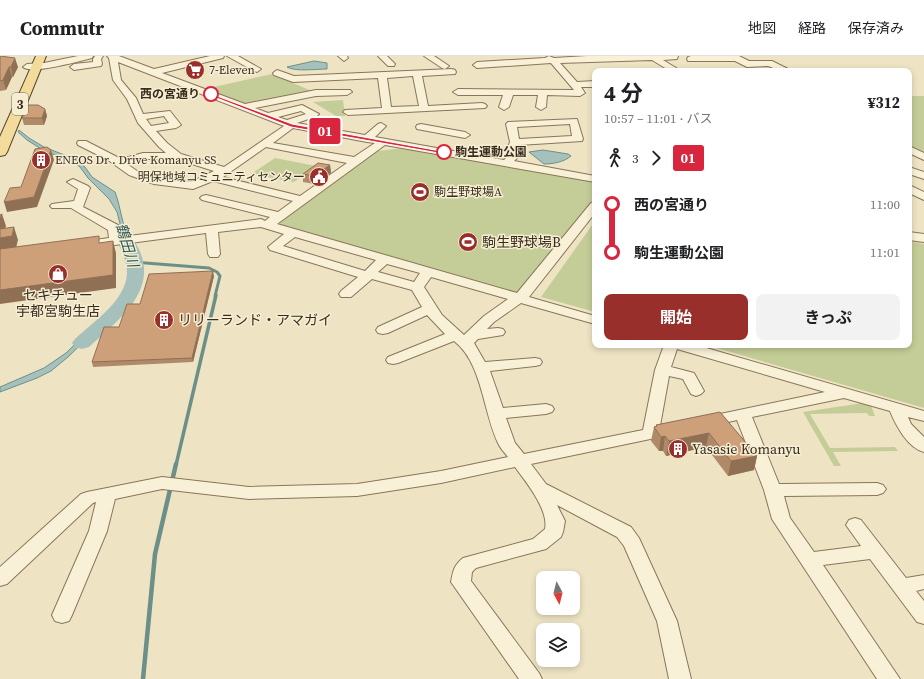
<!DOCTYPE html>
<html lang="ja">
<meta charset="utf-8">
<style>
body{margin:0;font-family:"Source Serif 4","Noto Sans JP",serif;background:#f2f2f2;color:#202124;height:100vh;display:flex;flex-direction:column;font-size:15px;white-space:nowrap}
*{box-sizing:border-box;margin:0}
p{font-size:13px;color:#757577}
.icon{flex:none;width:22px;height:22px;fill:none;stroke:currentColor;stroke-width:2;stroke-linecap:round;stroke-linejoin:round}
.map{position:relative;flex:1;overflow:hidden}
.side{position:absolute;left:592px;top:12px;width:320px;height:280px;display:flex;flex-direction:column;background:#fff;border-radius:8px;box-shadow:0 2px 6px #0003}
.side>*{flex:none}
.badge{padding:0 8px;border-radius:3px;font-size:14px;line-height:26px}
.needle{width:26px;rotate:173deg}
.buttons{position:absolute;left:536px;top:515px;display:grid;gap:8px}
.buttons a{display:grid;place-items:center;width:44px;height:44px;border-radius:8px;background:#fff;box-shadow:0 2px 6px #0003;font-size:20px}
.map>.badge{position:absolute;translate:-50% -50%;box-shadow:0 0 0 2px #fff}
.legs{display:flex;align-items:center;gap:6px;height:44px;padding:0 12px;font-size:13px}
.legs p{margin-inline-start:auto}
.headline{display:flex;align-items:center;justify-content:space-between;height:68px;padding:0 12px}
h1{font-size:22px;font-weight:700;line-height:30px}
.button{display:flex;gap:8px;margin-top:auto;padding:8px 12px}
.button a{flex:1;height:46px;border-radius:8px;background:#982f2a;color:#fff;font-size:16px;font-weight:700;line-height:46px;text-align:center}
.button a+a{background:#f2f2f2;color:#202124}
ul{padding:0 12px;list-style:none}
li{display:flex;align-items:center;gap:14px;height:48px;font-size:15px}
li i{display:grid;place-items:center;width:6px;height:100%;margin:0 5px;background:currentColor}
li i::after{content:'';width:10px;height:10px;margin:-5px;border:3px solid;border-radius:50%;background:#fff}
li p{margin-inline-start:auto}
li:first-child i{background:linear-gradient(#0000 50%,currentColor 0)}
li:last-child i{background:linear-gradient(currentColor 50%,#0000 0)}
header{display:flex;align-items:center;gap:24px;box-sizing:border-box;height:56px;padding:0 20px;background:#fff;border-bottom:1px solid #e0e0e0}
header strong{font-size:19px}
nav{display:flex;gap:22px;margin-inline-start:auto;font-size:14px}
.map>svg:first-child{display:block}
</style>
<header>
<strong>Commutr</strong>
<nav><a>地図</a><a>経路</a><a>保存済み</a></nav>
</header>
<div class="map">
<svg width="924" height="623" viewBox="0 0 924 623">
<rect width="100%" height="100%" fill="#eee4c4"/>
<g fill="#c4cd97">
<path d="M272,18L314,36L248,50L205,33Z"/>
<path d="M909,40H924V101L909,93Z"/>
<path d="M343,44L345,60H336L313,46Z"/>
<path d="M404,92L595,125V144L521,239L275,168L377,95Z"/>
<path d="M275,102L316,110L294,126L251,118Z"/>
<path d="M595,165V256L541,241Z"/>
<path d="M909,185L924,188V352L706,289H909Z"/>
<path d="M863,347L871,350L875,360H869L867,357L810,358L830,392L895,391L898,395L833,396L841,410H834L803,356Z"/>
</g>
<g fill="#a6c1bb" stroke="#6c9089">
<path d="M314,5L327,7V13C317,13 295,16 287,11Z"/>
<path d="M19,74L29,82L44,91L72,102L85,111L92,121L115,136L118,145L128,187L132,194L137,223L134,235L129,242L68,301L51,315L37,322L0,336V331L44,312L66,297L127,238L132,223L125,195V187L117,156L109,143L88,122L80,111L68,103L46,96L27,84L18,76Z"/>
<path d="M543,94L568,98L571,100C564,106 553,108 544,108L529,96Z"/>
</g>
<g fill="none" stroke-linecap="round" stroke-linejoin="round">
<path stroke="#6c9089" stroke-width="3" d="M133,206L209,212L217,216L220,220L215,240"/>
<path stroke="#6c9089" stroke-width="3.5" d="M176,409L216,239"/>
<path stroke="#6c9089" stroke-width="4.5" d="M143,623L155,498L176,408"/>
<path fill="#a6c1bb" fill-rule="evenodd" d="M127,182L133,183C165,230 121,262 89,291L82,293L75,291L72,287L75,283C94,265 126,245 127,217C127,206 122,196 118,187L121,183Z"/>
<defs>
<g id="minor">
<path d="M78,0H93L92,2C79,5 31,19 23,11L27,8L44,7Z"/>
<path d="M95,0H103L101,3L102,8L101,10L74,14L70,11L74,8L93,6V3Z"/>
<path d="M107,0H119L154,13L210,0H224L223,2L162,17L245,48L316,34H350L352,36L347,39L316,40L255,52L268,57L302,49L319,58L317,60L297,67L365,79L378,68L381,67L386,70L375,81L504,104L513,95L508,91L510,86L506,68L508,66L577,63L583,83L582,85L519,89L524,95L514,105L595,120V126L385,89L277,168L517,237L591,147L595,146V157L529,241L595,260V268L521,247L494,266L487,273L498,272L503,273L505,276L503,279L478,283L474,287L485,306L535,302L540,303L542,306L540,309L535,310L490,315L503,352L546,348L552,350L554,353L552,356L546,358L506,362L515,387L524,398L643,374L655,314L664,289H696L924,355V365L908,361L911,368L924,381V396C908,392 896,370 890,355L844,342L752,361L779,428L877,427L883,429L886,433L883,437L877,439L784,440L790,462L814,496L861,490L846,469L849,464L855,462L861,464L906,522L924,519V533L916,535L924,545V568L917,566L870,503L823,509L900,623H877L772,463L764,434L737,364L706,371L700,370L698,366L700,362L706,361L825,336L677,293L671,311L694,317L704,335L701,338L696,340L691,338L683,323L669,320L660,370L673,368L679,369L681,373L679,377L531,408L546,428L631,471L639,482L677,565L691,623H669L657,565L624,490L617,481L557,449L565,465L563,476L561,481L546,493L476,512L472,516L471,525L539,617L542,623H519L451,526C453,515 454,509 463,502L533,483L545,473C549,454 526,426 515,411L441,427L357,440L249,443L162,433L115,443L107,475L72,559L69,565L62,567L55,565L52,559L89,475L96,446L93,447L7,528L0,530V511L81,438L87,436L162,421L249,431L357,428L441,415L508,401C505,397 501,393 499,389C483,358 483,307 454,285L398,307L393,308L388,307L386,304L388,301L445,278L427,259L388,277L383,278L378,277L376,274L378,271L422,251L412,234L372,223L351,241H341L339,238L341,235L358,221L270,194L268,191L284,178L261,171L218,176L220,198L218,201H210L208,198L206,177L92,192L88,191L86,188L88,185L109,182L108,174L71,152H52L50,150L52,148L74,145L78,133L67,126L73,123L88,130L90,132L83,151L118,169L121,181L261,163L265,165L270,161L202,144L200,142L202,140L206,139L278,156L293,145L213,125L193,133L154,128L129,119L108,104L78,89L77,87L78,85H86L121,103L143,97H166L159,91L138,67L127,43L113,24L109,2ZM118,6L284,70L224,111L181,98L167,87L156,75L176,72L181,69L170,55L143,58L136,42L121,24ZM301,55L306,58L287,64L278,61ZM164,60L169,67L151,70L146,63ZM570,68L572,80L519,83L517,71ZM293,72L367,86L375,87L354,101L273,87ZM266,91L347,107L300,140L223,121ZM144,103H176L214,115L191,126L160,123L137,115L127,108ZM295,181L376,204L365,215L283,190ZM387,208L420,217L414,226L378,216ZM431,221L508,243L484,260L464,279L442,259L424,231Z"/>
<path d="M227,0H238L261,13L257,16L254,15Z"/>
<path d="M338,0H347L348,2L344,5Z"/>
<path d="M378,0H387L395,8L394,10H388Z"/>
<path d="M424,0H434L449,10L445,13L442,12Z"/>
<path d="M549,0L554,2L587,0H678L677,3L663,4L681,15H670L652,4L560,7L577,26L595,25V31H581L585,37L580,40L547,39L546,51L541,54L536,51L538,39H513L509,51L504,54L499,51L503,39H458L453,36L458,33L574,34L551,7L477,12L473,9L477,6L545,2Z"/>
<path d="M691,0H739L749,5H772L792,15H781L768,10L747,11L735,5H688L687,3L688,1Z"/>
<path d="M452,13L455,14L456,16L455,18L422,20L428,50L482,47L485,48L487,50L485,52L348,59L343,56L345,54L382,52L378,22L293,26L274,19L273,17L277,14L294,20ZM413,20L419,50L391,51L387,22Z"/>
<path d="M421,68L465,76L470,79L465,82L417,73L416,71L417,69Z"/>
<path d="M909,90L924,97V104L909,97Z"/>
<path d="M909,111L924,116V123L909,118Z"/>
<path d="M909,129L924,136V144L909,137Z"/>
<path d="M909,176L924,178V186L909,184Z"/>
</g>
<path id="major" d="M36,0H46L7,96L5,99L0,100V81Z"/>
</defs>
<use href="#minor" stroke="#89755a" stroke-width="2"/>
<use href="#major" stroke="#57432e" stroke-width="2"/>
<use href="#minor" fill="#f9f1d7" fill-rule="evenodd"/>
<use href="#major" fill="#f2db9b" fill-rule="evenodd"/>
</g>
<g fill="#b08a68">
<path d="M0,0L18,11L13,21H12L6,34L0,35Z"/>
<path d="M45,53L47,60L44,69H24L22,62Z"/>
<path d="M330,109L331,117L315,128L303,126V118Z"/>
<path d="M214,220L193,306L93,311L92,306L119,271L140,248Z"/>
<path d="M720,356L757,400L754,414L728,420L706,391L666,400L663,395H659L651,385L654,371L656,370V369Z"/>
</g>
<g fill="#907055">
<path d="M15,2L18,11L13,21L11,11Z"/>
<path d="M9,11L12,21L6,34L3,24Z"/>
<path d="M45,53L47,60L44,69L42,62Z"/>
<path d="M51,94L54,104L37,151L7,156L4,146L34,141Z"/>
<path d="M330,109L331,117L315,128L314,120Z"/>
<path d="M2,158L6,170L2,182L14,171L18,184L16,192L0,195V164Z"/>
<path d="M113,185L116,197V232L0,248V234Z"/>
<path d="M213,215L214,220L193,306L192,302Z"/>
<path d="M709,377L706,391L666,400L669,385Z"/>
<path d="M665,380L663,395H659L661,381Z"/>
<path d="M757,400L754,414L728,420L731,405Z"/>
</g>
<g fill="#cda079" stroke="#907055">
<path d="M0,0L15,2L11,11H9L3,24L0,25Z"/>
<path d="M28,49H38L45,53L42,62H22Z"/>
<path d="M47,91L51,94L34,141L4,146L10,132L21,131L35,93Z"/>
<path d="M318,107L330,109L314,120L303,118Z"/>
<path d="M2,158L0,164V159Z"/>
<path d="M14,171L12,180L0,182V173Z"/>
<path d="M99,180V187L113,185V219L0,234V193Z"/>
<path d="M213,215L192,302L92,306L104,271H119L127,248H140L149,218Z"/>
<path d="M720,356L757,400L731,405L709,377L669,385L665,380L661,381L654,371L657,370L656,369Z"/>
</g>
<path fill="#d7263d" stroke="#fff" d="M209,37L292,68L446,96L444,98L291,71L209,39Z"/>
<defs>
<symbol id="supermarket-disc" viewBox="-11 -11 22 22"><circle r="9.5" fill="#982f2a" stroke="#f6eed3"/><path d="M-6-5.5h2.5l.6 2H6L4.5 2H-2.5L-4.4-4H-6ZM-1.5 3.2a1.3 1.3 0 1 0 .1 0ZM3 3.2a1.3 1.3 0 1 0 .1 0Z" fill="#fff"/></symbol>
<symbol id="building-disc" viewBox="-11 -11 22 22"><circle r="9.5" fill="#982f2a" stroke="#f6eed3"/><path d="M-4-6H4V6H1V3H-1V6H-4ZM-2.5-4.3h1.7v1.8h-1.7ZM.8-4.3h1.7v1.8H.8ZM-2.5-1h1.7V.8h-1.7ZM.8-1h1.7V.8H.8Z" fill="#fff"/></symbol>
<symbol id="civic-disc" viewBox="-11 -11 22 22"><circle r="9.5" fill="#982f2a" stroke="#f6eed3"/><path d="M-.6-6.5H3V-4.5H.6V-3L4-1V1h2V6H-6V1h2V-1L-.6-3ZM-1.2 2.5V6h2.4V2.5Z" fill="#fff"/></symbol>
<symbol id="stadium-disc" viewBox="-11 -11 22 22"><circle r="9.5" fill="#982f2a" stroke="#f6eed3"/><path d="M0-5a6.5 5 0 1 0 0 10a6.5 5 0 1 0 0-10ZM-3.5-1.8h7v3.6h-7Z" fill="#fff"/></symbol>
<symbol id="shop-disc" viewBox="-11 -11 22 22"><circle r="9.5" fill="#982f2a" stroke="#f6eed3"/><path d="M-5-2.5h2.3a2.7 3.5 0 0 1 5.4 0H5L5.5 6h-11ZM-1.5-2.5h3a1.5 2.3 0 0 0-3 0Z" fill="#fff"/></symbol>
</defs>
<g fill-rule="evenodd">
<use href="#supermarket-disc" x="184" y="3" width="22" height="22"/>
<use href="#building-disc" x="30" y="93" width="22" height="22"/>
<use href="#civic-disc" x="308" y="110" width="22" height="22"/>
<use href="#stadium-disc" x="409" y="125" width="22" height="22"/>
<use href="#stadium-disc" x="457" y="175" width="22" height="22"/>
<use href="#shop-disc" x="47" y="207" width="22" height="22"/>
<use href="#building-disc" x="153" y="253" width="22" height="22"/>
<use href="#building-disc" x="667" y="382" width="22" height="22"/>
</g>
<g fill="#fff" stroke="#d7263d" stroke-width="2">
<circle cx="211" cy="38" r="7"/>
<circle cx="444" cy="96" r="7"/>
</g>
<g text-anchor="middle" stroke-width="3" stroke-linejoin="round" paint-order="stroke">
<g font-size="12" fill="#392c1e" stroke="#f6eed3" text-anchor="start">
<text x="209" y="18">7-Eleven</text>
<text x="55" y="108">ENEOS Dr . Drive Komanyu SS</text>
<text x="305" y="125" text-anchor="end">明保地域コミュニティセンター</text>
<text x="434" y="140">駒生野球場A</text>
</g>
<g font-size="12" font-weight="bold" fill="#392c1e" stroke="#f6eed3" text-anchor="end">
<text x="200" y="42">西の宮通り</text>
<text x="455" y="100" text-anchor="start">駒生運動公園</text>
</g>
<rect fill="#f6eed3" stroke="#726654" stroke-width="1" x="12" y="37" width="16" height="22" rx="3"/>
<g font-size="13" font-weight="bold" fill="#392c1e">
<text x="20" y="53">3</text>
</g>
<g font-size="14" fill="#392c1e" stroke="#f6eed3" text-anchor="start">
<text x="482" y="191">駒生野球場B</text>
<text x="58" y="244" text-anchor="middle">セキチュー<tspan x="58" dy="16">宇都宮駒生店</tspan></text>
<text x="178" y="269">リリーランド・アマガイ</text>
<text x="692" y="398">Yasasie Komanyu</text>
</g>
<g font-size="15" font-style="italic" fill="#2d5958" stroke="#f6eed3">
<text transform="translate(127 189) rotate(73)" y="5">鶴田川</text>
</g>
</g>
</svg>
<div class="buttons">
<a><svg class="needle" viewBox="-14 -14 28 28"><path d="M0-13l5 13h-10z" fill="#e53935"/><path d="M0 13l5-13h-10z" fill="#757577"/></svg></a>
<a><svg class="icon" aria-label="layers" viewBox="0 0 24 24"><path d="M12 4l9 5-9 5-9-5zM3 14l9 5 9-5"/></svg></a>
</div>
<b class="badge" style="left:325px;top:75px;background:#d7263d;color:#fff">01</b>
<section class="side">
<div class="headline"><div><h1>4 分</h1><p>10:57 – 11:01 · バス</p></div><b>¥312</b></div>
<div class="legs"><svg class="icon" aria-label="walk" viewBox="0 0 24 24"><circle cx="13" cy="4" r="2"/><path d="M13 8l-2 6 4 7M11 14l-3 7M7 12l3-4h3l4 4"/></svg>3<svg class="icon" aria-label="forward" viewBox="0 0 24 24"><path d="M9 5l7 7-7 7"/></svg><b class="badge" style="background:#d7263d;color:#fff">01</b></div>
<ul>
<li><i style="color:#d7263d"></i><b>西の宮通り</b><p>11:00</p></li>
<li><i style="color:#d7263d"></i><b>駒生運動公園</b><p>11:01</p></li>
</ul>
<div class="button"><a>開始</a><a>きっぷ</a></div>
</section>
</div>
